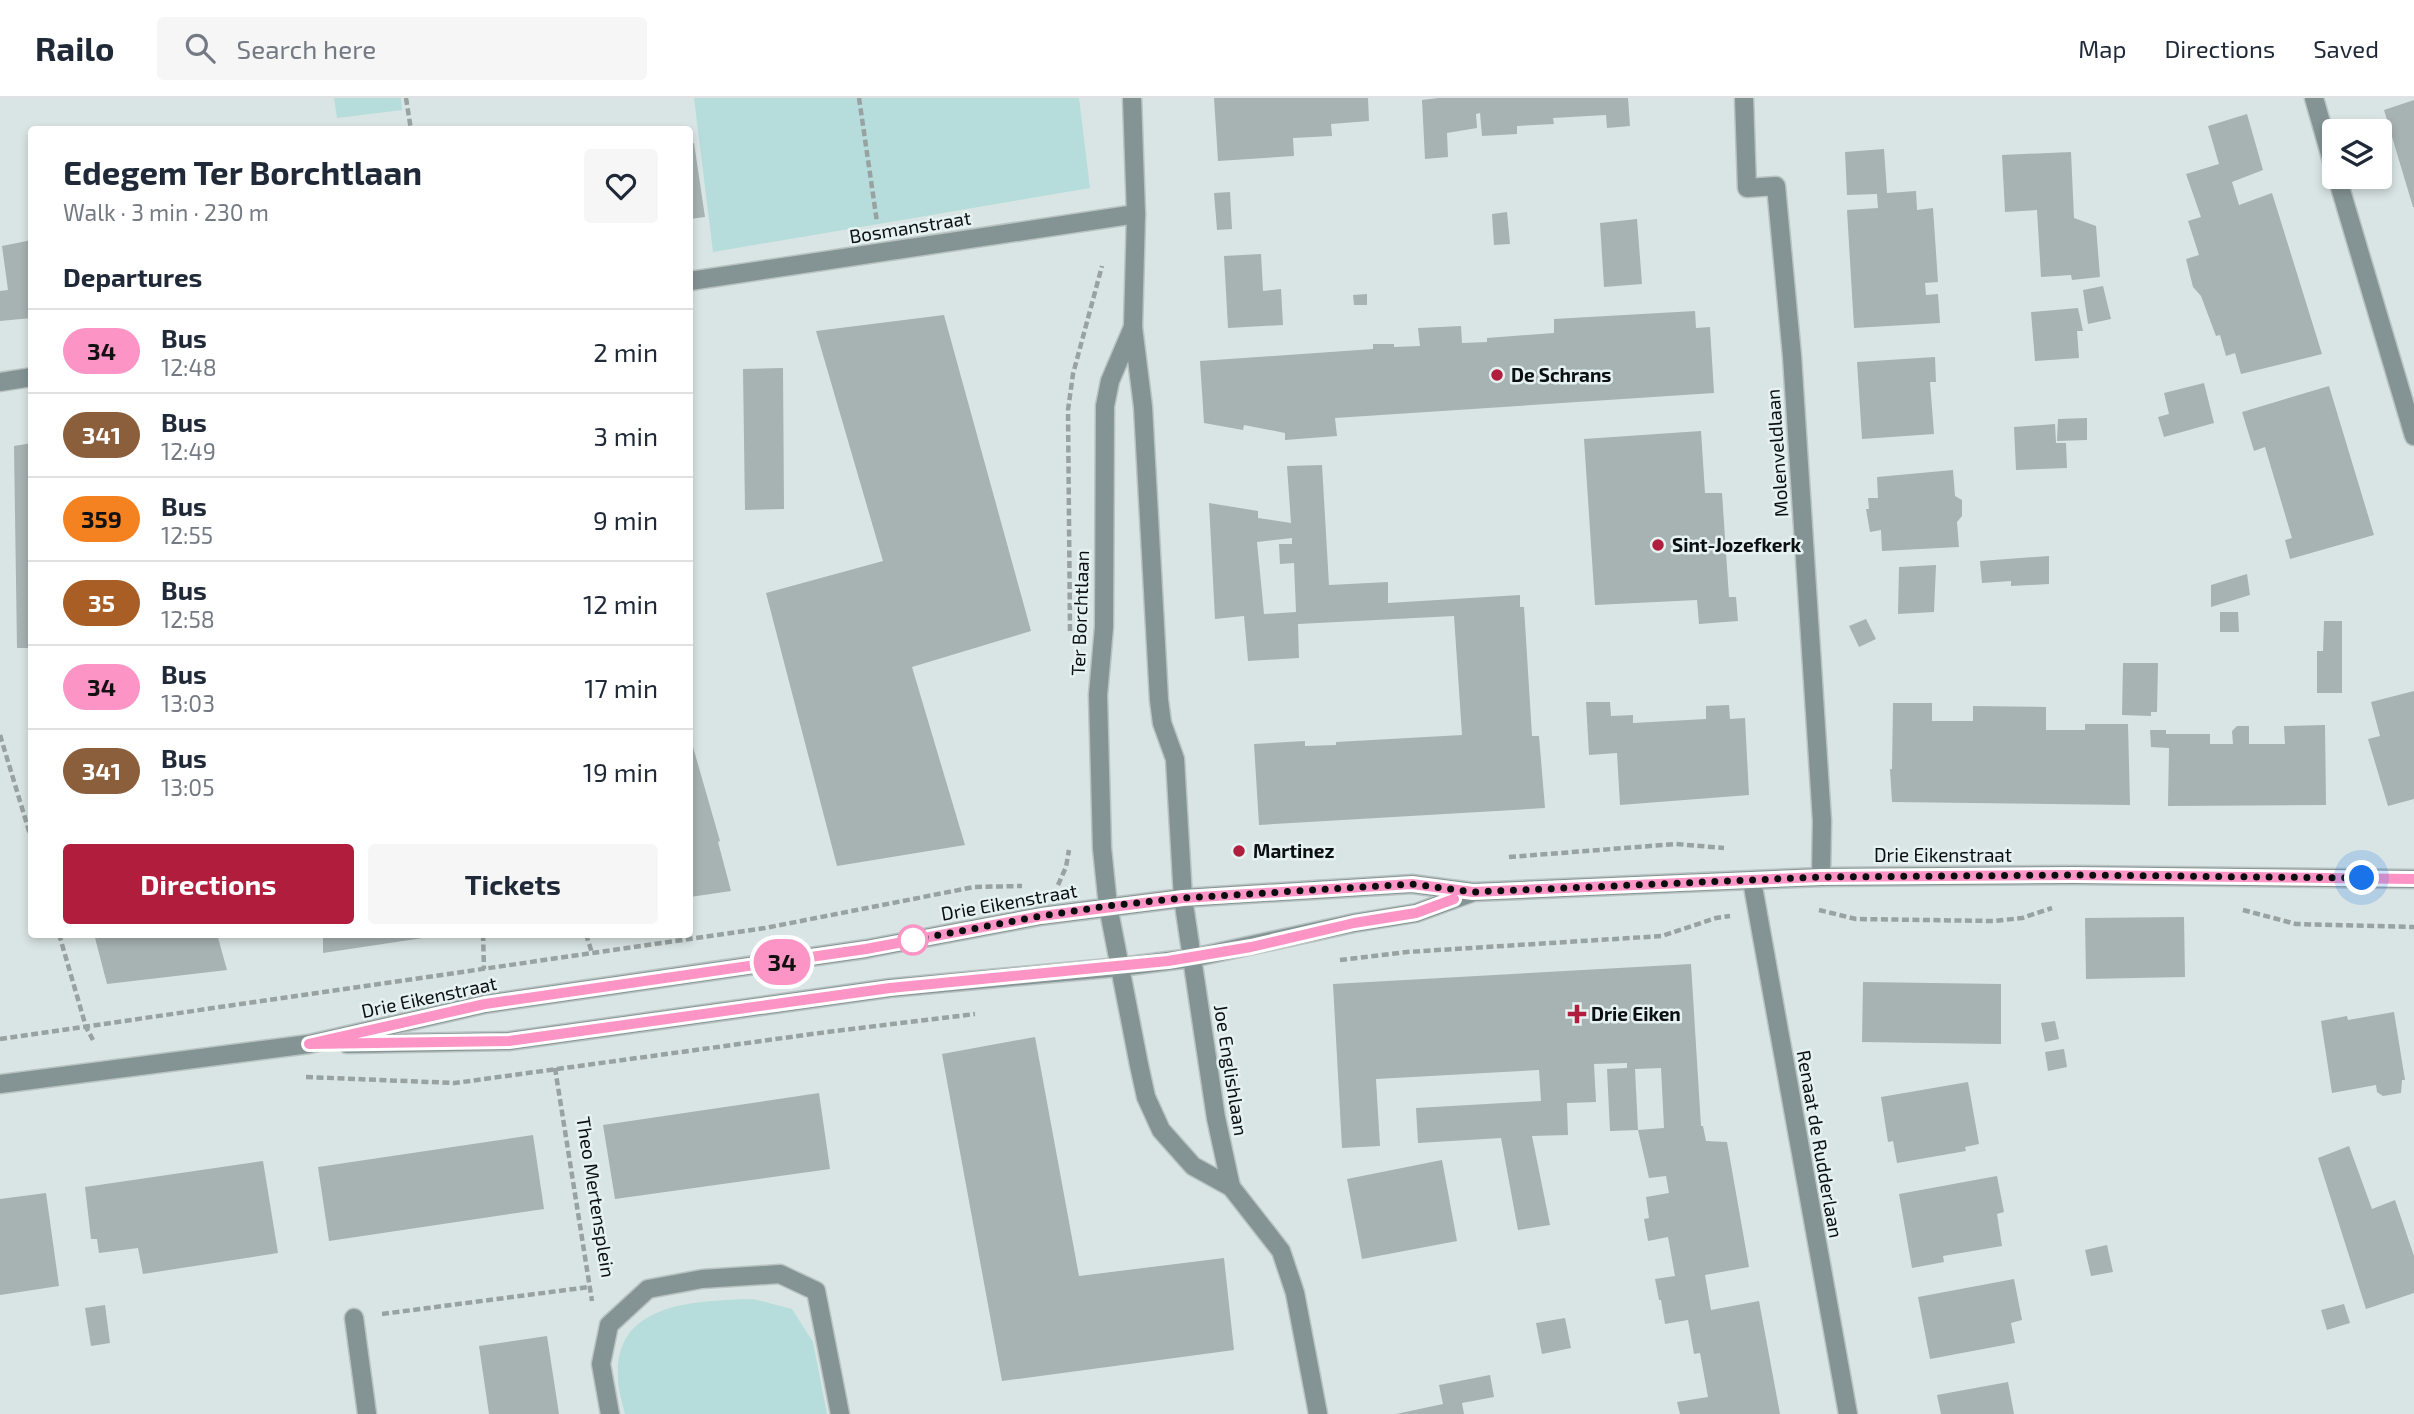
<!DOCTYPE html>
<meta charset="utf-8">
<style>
body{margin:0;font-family:"Exo 2",sans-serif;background:#f6f6f7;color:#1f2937;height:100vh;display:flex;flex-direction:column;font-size:26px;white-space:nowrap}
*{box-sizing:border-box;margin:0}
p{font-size:23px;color:#747a83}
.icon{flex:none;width:38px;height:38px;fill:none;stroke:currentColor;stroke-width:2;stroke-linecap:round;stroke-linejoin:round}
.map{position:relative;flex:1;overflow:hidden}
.drawer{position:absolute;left:28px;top:28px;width:665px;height:812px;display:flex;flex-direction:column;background:#fff;border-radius:7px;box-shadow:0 4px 10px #0003}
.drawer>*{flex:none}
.badge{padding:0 14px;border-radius:23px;font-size:24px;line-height:46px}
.tools{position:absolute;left:2322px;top:21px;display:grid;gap:14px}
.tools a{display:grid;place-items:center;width:70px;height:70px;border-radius:7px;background:#fff;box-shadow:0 4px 10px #0003;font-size:35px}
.you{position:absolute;width:35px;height:35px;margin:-18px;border:5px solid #fff;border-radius:50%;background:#1a73e8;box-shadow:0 0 0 10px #1a73e833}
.map>.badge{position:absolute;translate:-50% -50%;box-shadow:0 0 0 4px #fff}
h2{padding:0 35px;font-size:26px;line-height:63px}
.round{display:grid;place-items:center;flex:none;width:74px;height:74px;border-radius:7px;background:#f6f6f7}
.head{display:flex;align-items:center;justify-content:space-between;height:119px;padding:0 35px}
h1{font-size:33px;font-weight:700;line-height:52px}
.button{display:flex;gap:14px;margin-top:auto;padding:14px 35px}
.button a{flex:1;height:80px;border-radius:7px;background:#b01d3d;color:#fff;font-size:28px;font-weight:700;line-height:80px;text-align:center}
.button a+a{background:#f6f6f7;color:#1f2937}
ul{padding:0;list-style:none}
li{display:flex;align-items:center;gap:21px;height:84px;padding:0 35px;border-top:2px solid #e0e1e3}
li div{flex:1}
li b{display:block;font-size:26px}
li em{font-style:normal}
li .badge{min-width:77px;font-weight:700;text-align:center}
header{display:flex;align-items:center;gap:42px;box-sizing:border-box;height:98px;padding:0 35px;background:#fff;border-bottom:2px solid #e0e1e3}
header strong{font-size:33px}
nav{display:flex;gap:38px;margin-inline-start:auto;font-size:24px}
.search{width:490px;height:63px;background:#f6f6f7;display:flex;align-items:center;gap:18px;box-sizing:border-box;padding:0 24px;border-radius:7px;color:#747a83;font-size:26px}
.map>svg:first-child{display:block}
</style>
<header>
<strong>Railo</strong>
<div class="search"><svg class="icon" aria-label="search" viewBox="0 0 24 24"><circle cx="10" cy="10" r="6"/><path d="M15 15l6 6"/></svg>Search here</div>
<nav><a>Map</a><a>Directions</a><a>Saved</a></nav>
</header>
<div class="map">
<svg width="2414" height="1316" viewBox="0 0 2414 1316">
<rect width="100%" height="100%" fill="#d9e5e4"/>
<g fill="#b6dcdc">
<path d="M334,0H401L402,12L337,20Z"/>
<path d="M694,0H1079L1090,90L713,154Z"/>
<path d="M753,1201L792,1211L813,1244L827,1316H625C622,1304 618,1291 618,1279C614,1203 698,1203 753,1201Z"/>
</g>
<g fill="#a7b2b2" fill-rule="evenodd">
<path d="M1214,0H1368L1369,23L1331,26L1332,38L1293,40L1294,58L1218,63Z"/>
<path d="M1438,0H1628L1630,28L1607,30L1606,17L1553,20L1554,26L1517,28V36L1482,38L1480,15L1476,16L1477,30L1447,35L1448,59L1425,61L1422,2Z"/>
<path d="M2414,2V109H2413L2384,12Z"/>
<path d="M2247,16L2263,72L2232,84L2239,107L2272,95L2322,256L2241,276L2235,255L2226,258L2220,237L2216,238L2201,198L2193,189L2186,161L2199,157L2188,123L2201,119L2186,76L2219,66L2208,28Z"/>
<path d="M694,45L705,119L690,121V46Z"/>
<path d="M1884,51L1887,95L1916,93L1917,112L1933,110L1938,184L1925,185L1926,197L1938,196L1940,225L1854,230L1847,112L1878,110L1877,96L1847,97L1845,54Z"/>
<path d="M2071,54L2074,120L2096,128L2100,179L2072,182L2071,177L2041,179L2037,112L2005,114L2002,57Z"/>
<path d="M1230,94L1232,131L1217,132L1214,95Z"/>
<path d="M1507,114L1510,146L1494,147L1492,116Z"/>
<path d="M1637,121L1642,186L1604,189L1600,125Z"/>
<path d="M32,142V220L0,223V193L8,192L2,148Z"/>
<path d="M1261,156L1263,193L1281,191L1283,227L1228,230L1224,158Z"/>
<path d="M2103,188L2111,221L2088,226L2083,192Z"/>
<path d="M1367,196V207H1354L1353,197Z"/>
<path d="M2078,210L2083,233H2077L2079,260L2035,263L2031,214Z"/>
<path d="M1695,213L1696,230L1710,229L1714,295L1335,320L1337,338L1285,342V335L1244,327L1243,332L1204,325L1200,263L1373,251V246H1394V249L1420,248L1418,230L1461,228L1462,245L1487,244V240L1554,235V221Z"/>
<path d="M944,217L1031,533L912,569L965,747L837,768L766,495L883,463L816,233Z"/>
<path d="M1935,259L1936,284H1930L1934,336L1862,341L1857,264Z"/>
<path d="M783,270L784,411L745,412L743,271Z"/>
<path d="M2204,285L2214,325L2164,339L2158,319L2169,316L2164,295Z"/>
<path d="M2329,288L2374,437L2290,461L2285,442L2292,440L2265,349L2254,353L2242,314Z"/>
<path d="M2087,320V342L2057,343L2058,321Z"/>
<path d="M2055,326L2056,345H2066L2067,370L2016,372L2014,329Z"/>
<path d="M1701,333L1705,395H1722L1729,499H1736L1738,523L1699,526L1697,502L1595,507L1584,341Z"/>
<path d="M32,345V550H17L14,348Z"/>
<path d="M1322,367L1329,487L1388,484V505L1520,497V509H1524L1532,638H1539L1545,710L1259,727L1254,646L1305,643V648L1336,647V644L1462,637L1454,518L1298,526L1299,560L1248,563L1244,518L1215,521L1209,405L1258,413V420L1291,425L1287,368ZM1292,440V446H1279L1280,466L1294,465L1296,514L1264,516L1257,444Z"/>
<path d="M1953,372L1955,398L1962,402V418L1957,424L1959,449L1882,453L1881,432L1870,434L1866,411H1869L1868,400H1878L1877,379Z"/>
<path d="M2049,458V486L2011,488V483L1982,485L1980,463Z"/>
<path d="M1936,467L1934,514L1898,516L1899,469Z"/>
<path d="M2247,476L2250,497L2211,509V487Z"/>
<path d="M2220,514H2238L2239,534H2220Z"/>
<path d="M1866,521L1876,541L1859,549L1849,528Z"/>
<path d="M2324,523H2342V595H2317V553H2323Z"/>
<path d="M2123,565H2158L2157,614H2151V618L2122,617Z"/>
<path d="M2414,593V701L2388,708L2368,641L2380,638L2371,604Z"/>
<path d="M1586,604H1610L1611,618L1633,617V625L1706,621V608L1729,607L1730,621L1745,620L1749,697L1620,707L1617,655L1589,657Z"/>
<path d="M1893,605H1932V623H1973V608L2046,609V632H2085V626H2128L2130,707L1892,704L1890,671H1892Z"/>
<path d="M2325,627L2326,707L2168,708L2169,650L2151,649L2150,632H2166V636H2210V646H2233L2232,633L2237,628H2249V646H2285L2284,628Z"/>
<path d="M693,649L720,743L718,744L731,793L690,799V650Z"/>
<path d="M2184,819L2185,879L2086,881L2085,820Z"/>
<path d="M94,836H217L227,872L107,886Z"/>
<path d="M323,836H436V838L323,855Z"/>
<path d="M1691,866L1701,1028H1703L1706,1043L1727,1044L1749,1169L1705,1177L1711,1212L1759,1203L1780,1316H1680L1677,1304L1708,1299L1700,1255L1694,1256L1688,1222L1665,1226L1661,1202H1659L1655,1181L1675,1178L1668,1139L1648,1143L1644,1121L1649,1120L1646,1099L1669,1095L1666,1078L1649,1080L1638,1032L1664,1030L1661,970L1635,971L1638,1032L1610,1033L1607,971L1627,970V965L1594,966L1596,1004L1567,1005L1568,1037L1532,1038L1550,1127L1518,1132L1501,1040L1418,1045L1416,1010L1541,1003L1539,972L1376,981L1380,1048L1342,1050L1333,886Z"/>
<path d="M1863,884L2001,886V946L1862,944Z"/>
<path d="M2394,914L2405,982H2402L2401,995L2383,998L2377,994L2376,987L2332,995L2321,923L2347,918L2348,922Z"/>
<path d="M2055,923L2059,941L2045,944L2041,925Z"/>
<path d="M1035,939L1079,1178L1224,1160L1234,1252L1002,1283L942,956Z"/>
<path d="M2064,951L2067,969L2048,973L2045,954Z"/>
<path d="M1968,984L1979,1046L1965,1049L1966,1053L1897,1065L1893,1043L1888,1044L1881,999Z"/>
<path d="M819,995L830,1071L615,1101L603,1027Z"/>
<path d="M533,1037L544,1111L329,1143L318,1069Z"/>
<path d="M2349,1048L2372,1111L2395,1102L2414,1158V1195L2366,1211L2318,1060Z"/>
<path d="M1442,1062L1457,1143L1362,1161L1347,1081Z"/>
<path d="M263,1063L278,1155L143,1176L138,1150L99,1155L97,1141H91L85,1089Z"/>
<path d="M1997,1078L2004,1114L1997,1116L2002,1148L1943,1158L1944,1164L1912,1170L1899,1096Z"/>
<path d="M46,1095L59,1188L0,1197V1101Z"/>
<path d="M2107,1147L2113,1174L2091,1178L2085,1152Z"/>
<path d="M2014,1181L2022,1222L2011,1225L2015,1245L1930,1261L1918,1199Z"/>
<path d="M2344,1206L2350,1225L2327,1232L2321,1212Z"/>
<path d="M105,1207L110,1245L91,1248L85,1210Z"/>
<path d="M1565,1220L1571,1250L1542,1256L1536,1225Z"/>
<path d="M547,1238L559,1316H489L479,1248Z"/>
<path d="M1490,1277L1494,1299L1462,1305L1464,1316H1396L1443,1306L1439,1287Z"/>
<path d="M2008,1284L2014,1316H1941L1937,1297Z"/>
</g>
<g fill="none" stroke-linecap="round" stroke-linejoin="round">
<defs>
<path id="service" d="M354,1220L367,1316"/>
<g id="minor">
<path d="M1132,0L1136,116L1133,229L1143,309L1159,602L1162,625L1175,661L1183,800L1216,1020L1231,1089"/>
<path d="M1744,0L1747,90L1776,88L1792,258L1822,723L1821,779"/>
<path d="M2314,0L2334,70"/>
<path d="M2337,79L2414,338"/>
<path d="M690,183L1136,116"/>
<path d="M1133,229L1110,283L1105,308L1104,529L1098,597L1102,750L1108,808L1139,967L1146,999L1161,1032L1193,1068L1231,1089L1281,1153L1295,1195L1318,1316"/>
<path d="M0,284L32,279"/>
<path d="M1752,783L1848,1316"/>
<path d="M610,1316L601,1266L609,1227L648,1191L702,1181L780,1176L816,1193L840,1316"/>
</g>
<g id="tertiary">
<path d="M347,946L509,943L890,890L1120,869L1192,860L1354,825L1416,815L1471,795"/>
<path d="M0,986L309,946L485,906L866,851L1041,818L1183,800L1412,786L1473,794L1821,779L2074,777L2414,781"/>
</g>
</defs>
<use href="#service" stroke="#b8c3c2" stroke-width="21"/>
<use href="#minor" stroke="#b8c3c2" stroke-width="21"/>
<use href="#tertiary" stroke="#b8c3c2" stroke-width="21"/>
<g stroke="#98a2a1" stroke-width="4.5" stroke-dasharray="7 3.5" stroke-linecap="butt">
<path d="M406,0L411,32"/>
<path d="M859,0L877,124"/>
<path d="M1070,533L1068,312L1073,276L1102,168"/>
<path d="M0,637L32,743"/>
<path d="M1509,759L1676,746L1724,750"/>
<path d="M1058,787L1066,769L1069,752"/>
<path d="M1819,812L1856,821L1994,823L2022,820L2052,810"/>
<path d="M2243,812L2296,826L2414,829"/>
<path d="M59,836L86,929L93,942"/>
<path d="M483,836L484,871"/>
<path d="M586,836L592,855"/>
<path d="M1340,862L1407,854L1662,838L1716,820L1730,818"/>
<path d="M0,941L765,830L974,789L1022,788"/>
<path d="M555,970L592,1203"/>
<path d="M306,979L455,985L827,934L975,916"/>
<path d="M382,1216L589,1189"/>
</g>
<use href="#service" stroke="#849494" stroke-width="18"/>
<use href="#minor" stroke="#849494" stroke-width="18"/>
<use href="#tertiary" stroke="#849494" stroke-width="18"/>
</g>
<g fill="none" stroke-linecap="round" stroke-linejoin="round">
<defs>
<path id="line" d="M1454,801L1416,815L1354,825L1251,849L1168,863L890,890L509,943L309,946L485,906L866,851L1041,818L1183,800L1412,786L1473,794L1821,779L2074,777L2414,781"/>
</defs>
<use href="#line" stroke="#fff" stroke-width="16"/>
<use href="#line" stroke="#fc95c5" stroke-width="10"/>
<path stroke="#0b0f0f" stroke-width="7" stroke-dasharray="0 12.6" d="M913,842L1041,818L1108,808L1183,800L1412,786L1473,794L1821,779L2074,777L2362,780"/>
</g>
<g fill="#b01d3d" stroke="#e6f2f2" stroke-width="2.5">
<circle cx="1497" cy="277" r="7"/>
<circle cx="1658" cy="447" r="7"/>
<circle cx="1239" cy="753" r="7"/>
<path d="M1573.5 905.5h7v7h7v7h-7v7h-7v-7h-7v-7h7z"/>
</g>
<circle fill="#fff" stroke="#fc95c5" stroke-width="3.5" cx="913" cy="842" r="14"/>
<g text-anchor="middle" stroke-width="5" stroke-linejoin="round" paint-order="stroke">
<g font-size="19" fill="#0b0f0f" stroke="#e6f2f2">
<text transform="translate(910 129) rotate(-9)" y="7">Bosmanstraat</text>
<text transform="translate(1777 355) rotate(-94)" y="7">Molenveldlaan</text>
<text transform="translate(1080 515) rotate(-88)" y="7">Ter Borchtlaan</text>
<text x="1943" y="764">Drie Eikenstraat</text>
<text transform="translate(1009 804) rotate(-10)" y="7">Drie Eikenstraat</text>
<text transform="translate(429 899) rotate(-12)" y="7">Drie Eikenstraat</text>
<text transform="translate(1231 972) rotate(81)" y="7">Joe Englishlaan</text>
<text transform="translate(1820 1046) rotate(80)" y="7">Renaat de Rudderlaan</text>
<text transform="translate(596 1099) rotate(81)" y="7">Theo Mertensplein</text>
</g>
<g font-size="19" font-weight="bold" fill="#0b0f0f" stroke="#e6f2f2" text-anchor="start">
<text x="1511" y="284">De Schrans</text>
<text x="1672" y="454">Sint-Jozefkerk</text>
<text x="1253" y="760">Martinez</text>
<text x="1591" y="923">Drie Eiken</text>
</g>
</g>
</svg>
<div class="tools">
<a><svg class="icon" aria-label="layers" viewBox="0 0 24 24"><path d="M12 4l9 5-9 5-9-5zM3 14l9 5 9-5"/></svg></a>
</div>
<div class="you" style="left:2362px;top:780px"></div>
<b class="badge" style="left:782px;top:864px;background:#fc95c5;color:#111">34</b>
<section class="drawer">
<div class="head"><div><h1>Edegem Ter Borchtlaan</h1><p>Walk · 3 min · 230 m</p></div><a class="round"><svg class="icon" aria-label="heart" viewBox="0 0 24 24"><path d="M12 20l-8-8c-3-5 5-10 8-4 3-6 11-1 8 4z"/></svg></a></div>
<h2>Departures</h2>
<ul>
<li><span class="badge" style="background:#fc95c5;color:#111">34</span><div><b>Bus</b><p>12:48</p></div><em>2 min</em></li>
<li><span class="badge" style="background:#8b5e3c;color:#fff">341</span><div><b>Bus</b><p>12:49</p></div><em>3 min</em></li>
<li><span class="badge" style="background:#f58220;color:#111">359</span><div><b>Bus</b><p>12:55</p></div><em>9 min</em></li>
<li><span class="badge" style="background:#a85e24;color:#fff">35</span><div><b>Bus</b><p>12:58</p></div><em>12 min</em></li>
<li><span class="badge" style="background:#fc95c5;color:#111">34</span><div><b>Bus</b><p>13:03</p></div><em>17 min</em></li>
<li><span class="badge" style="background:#8b5e3c;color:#fff">341</span><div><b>Bus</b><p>13:05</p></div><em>19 min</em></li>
</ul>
<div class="button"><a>Directions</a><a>Tickets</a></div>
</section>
</div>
